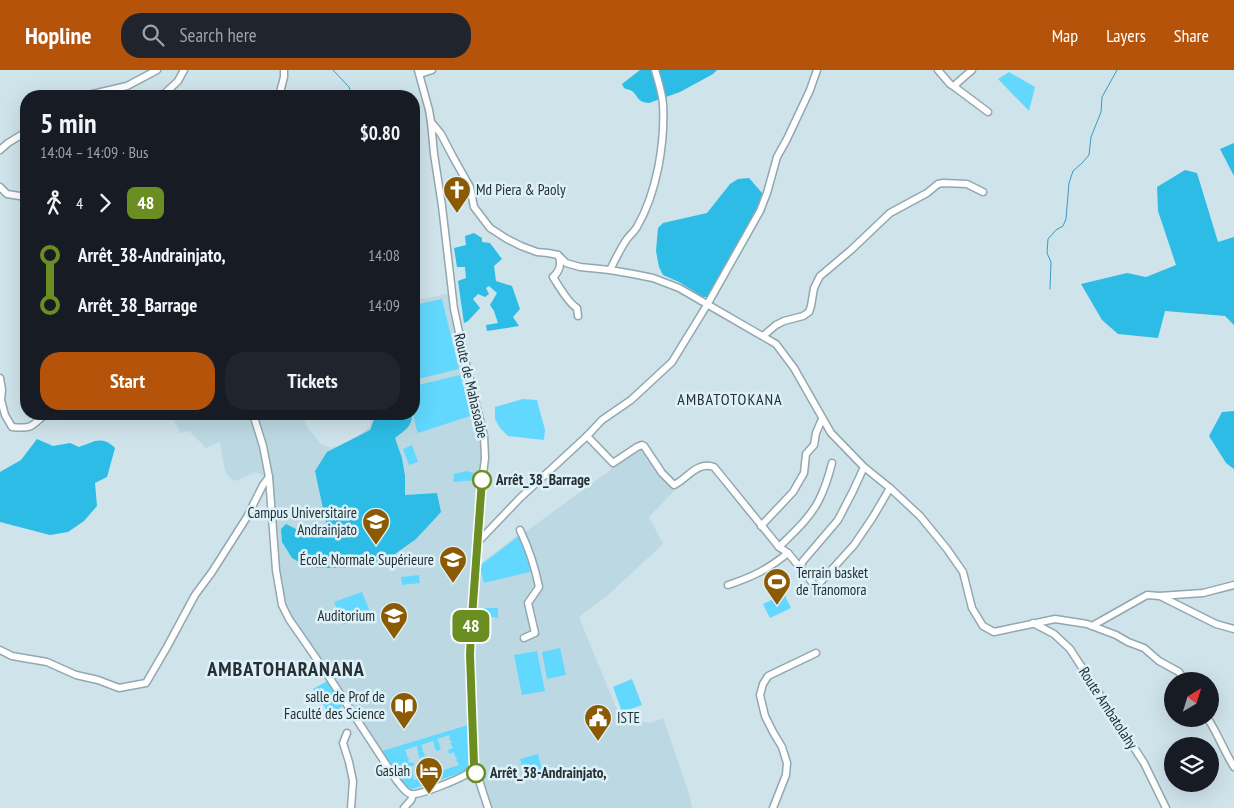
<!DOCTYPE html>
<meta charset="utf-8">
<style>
body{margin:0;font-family:"PT Sans Narrow",sans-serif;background:#20242c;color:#f1f3f6;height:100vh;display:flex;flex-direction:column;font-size:19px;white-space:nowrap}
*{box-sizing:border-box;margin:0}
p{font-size:16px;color:#9ea1a6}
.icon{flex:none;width:28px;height:28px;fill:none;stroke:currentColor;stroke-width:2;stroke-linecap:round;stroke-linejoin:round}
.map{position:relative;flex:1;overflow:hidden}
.drawer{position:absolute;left:20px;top:20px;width:400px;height:330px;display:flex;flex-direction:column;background:#171b24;border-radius:20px;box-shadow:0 5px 20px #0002}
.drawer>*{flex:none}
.badge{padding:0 10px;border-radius:8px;font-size:18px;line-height:32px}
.needle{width:32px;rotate:38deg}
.tools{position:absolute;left:1164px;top:602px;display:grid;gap:10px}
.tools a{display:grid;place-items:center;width:55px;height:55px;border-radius:50%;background:#171b24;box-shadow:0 5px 20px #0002;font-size:25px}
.map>.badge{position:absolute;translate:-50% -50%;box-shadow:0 0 0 2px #fff}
.legs{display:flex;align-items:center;gap:8px;height:55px;padding:0 20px;font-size:16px}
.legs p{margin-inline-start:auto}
.head{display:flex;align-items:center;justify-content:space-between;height:85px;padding:0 20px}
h1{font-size:28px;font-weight:700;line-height:38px}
.primary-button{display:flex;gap:10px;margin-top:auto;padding:10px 20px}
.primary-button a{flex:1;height:58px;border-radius:20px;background:#b45309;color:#fff;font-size:20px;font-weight:700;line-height:58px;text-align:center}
.primary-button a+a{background:#20242c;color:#f1f3f6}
ul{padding:0 20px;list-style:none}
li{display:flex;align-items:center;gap:18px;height:50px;font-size:19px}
li i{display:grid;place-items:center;width:8px;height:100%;margin:0 6px;background:currentColor}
li i::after{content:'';width:12px;height:12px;margin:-6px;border:4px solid;border-radius:50%;background:#171b24}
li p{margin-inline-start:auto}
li:first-child i{background:linear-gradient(#0000 50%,currentColor 0)}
li:last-child i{background:linear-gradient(currentColor 50%,#0000 0)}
header{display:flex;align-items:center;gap:30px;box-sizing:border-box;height:70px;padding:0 25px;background:#b45309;color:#fff}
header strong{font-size:24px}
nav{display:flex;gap:28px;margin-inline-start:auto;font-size:18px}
.search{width:350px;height:45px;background:#20242c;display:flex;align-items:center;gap:12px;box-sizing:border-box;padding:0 18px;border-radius:20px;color:#9ea1a6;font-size:19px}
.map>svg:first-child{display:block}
</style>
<header>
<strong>Hopline</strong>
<div class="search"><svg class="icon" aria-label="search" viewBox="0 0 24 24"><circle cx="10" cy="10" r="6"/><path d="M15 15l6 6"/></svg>Search here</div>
<nav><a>Map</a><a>Layers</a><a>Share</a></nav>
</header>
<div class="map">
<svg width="1234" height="738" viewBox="0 0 1234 738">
<rect width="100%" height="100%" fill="#cfe3eb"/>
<path fill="#bcd9e3" d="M450,223L453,252L461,291L483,368L478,496L523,461L524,463L635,382L643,379L674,421L649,447L663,474L608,525L579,547L620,647L651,653L663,648L688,720L692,738H489L477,698L461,705L416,722L409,721L291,547L282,521L278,489L272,410L256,402L236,411L230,408L225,401L220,372L206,378L189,361L180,363L173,348L170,344H303L306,355L320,373L331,378L347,373L361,364L370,356L371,344H414V231Z"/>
<g fill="#62d8ff" fill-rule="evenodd">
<path d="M1009,2L1035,17L1029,41L998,9Z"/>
<path d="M442,229L459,299L418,309L414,288V235Z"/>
<path d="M460,305L473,345L418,363L417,361L413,344L414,316Z"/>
<path d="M523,329L537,330L545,360L544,370L508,366L500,358L495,349V337Z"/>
<path d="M412,375L418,392L409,395L403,379Z"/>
<path d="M467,401L477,404L476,410L453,412L454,404Z"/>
<path d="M520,465L534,501L484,513L479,496L480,497L482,494Z"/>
<path d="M419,505L420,513L402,515L401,507Z"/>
<path d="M362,522L371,544L343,555L334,532Z"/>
<path d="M784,524L791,538L770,548L763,534Z"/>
<path d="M477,538H498V548H495V547H477Z"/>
<path d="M560,578L566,605L547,609L542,582Z"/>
<path d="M537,581L545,621L522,625L514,585Z"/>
<path d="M632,609L642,635L622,642L613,617Z"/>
<path d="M327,611L343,636L330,645L313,619Z"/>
<path d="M468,655L470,691L467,698L463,702L412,719L406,718L382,681ZM449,665L450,668H449L450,671H451L452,673H450L453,678L448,680L449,684L454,682L455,687H456L457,689L456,690L459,695L414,710L412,698L410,699V697L414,695L413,692L409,693L408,691L409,690L408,687H407V685L405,680L417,676L419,688L425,686L424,682H423L422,681L423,680L421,675L433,671L436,681L441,680L440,677H439L440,675L437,669Z"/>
<path d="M538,684L543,704L526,708L520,689Z"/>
</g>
<g fill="#2dbce5">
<path d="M640,0H717L713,4L680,22L649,33C637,32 639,27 632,21C631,20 626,19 624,18L622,14Z"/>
<path d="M1234,73V106L1220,79Z"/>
<path d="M1185,100L1197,103L1218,172L1234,167V255L1225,246L1165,241L1158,268L1118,264L1102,250L1081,214L1127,203L1146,207L1176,195L1158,141L1157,117Z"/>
<path d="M749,108L763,124L760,135L709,227H703L679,212L663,205L659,197L656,181L658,158L663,153L707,143L730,114L738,109Z"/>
<path d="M474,163L482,168V172L490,173L502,189L494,196L496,211L512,216L520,239L513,247L519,256L487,261L486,255L498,253L494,241L490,235L497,223L489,216L486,218L489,224L485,227L478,224L473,229L480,238L468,251L464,253L458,211L466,208L465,197H457L454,178L466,175L465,166Z"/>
<path d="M1234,341V399L1226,393L1209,366L1222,342Z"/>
<path d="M375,344H412C413,356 404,361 395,368L402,388L405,406V425L437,423L441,442L416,469L388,489L361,497L329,498L307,497L292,488L282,472L281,459L286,454L304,463L327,457L315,401L327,382L370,360L375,347Z"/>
<path d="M37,369L53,376L70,373L79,377C94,372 102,365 115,378L107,407L95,413L97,436L84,451L68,462L50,465L0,452V402L21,390Z"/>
</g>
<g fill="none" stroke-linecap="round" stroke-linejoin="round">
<g stroke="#389dbc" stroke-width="1">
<path d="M333,0L349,17L352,26"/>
<path d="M1050,219L1051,192L1047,183L1048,169L1056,160L1063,156L1066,149L1069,113L1073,101L1082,93L1089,85L1091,67L1101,42L1102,27L1117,0"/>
</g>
<defs>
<g id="minor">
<path d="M418,0L429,40L431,52L434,84L442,136L454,239L466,294L484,366L485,388L482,413L480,446L475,497L471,549L470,585L474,695L488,738"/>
<path d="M938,0L950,14L956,18V14L972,0"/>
<path d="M420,4L432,0"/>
<path d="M956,18L988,42"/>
<path d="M84,26L127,16L157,0"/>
<path d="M162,26L178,11L184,0"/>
<path d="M279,26L284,7V0"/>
<path d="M431,52L441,64L453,87L470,117L474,137L490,158L507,169L521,176L537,182L548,183L558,185L566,193L580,197L610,200L633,204L653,208L679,218L776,274L794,298L831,363L864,397L890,418L920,446L947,479L963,502L972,538L983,556L994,562L1055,549L1087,554L1116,565L1128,572L1144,578L1159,591L1179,602L1185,611"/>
<path d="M0,80L8,73L26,62"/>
<path d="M0,117L7,124L26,127"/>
<path d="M558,185C562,193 560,201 553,207C559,216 568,233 577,238L578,246"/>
<path d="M610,200C615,190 620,179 627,169C630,165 634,162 637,157C657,122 665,74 663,34C662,22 658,11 655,0"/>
<path d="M763,266L776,255L784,251L803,246L809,242L811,236L814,218L820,206L825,202L851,180L890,143L927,123L938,114L943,113L967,114L983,122"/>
<path d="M0,308L2,320L1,330L5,345L12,357C31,359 32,357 45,344"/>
<path d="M253,344L263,376L269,407L276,500L282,535L289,549L327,604L397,711C401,715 405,723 411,724C419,726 459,709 467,704C470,701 472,698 474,695"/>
<path d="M587,366L613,393L637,377L642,375L644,376L662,403L674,415C688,408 697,391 714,397L779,477L788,483L816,517L854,475L873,447L890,418"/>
<path d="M761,456L793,422L804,403L806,384L814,375L816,363L822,349"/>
<path d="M520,460C529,479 535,497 539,517L528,533L535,563L524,568"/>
<path d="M478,472L520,428L587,366L602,350L631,330L672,292L707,235L760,141L767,123L777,87L787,69L810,20L817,0"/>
<path d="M779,477C793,463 810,448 819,430C825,418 829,405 832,393"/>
<path d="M800,497L803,491L838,450L853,421L864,397"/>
<path d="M728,515C752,507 767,500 788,483"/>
<path d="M1160,526L1216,554L1234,559"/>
<path d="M1033,553L1054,564L1070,579L1144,693L1166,738"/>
<path d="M1092,556L1147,525L1159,526L1203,523L1234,515"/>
<path d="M0,580L12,586L47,592L76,605L98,610L119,618L146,613L167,577L195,525L212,502L247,447L263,415L269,407"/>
<path d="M1208,649C1218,664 1224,681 1234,697"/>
<path d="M347,663L343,673L349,692L353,711L351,738"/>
<path d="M404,738L411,730L413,725"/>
<path d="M773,738L786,705L787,693L782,677L773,662L765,646L760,625L763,614L768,606L816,583"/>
</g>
</defs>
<use href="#minor" stroke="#93a7ae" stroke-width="9"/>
<use href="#minor" stroke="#fff" stroke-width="6"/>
</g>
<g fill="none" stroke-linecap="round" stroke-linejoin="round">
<defs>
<path id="line-1" d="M476,703L474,695L470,585L471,561L482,410"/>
</defs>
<use href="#line-1" stroke="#fff" stroke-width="11"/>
<use href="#line-1" stroke="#6b8e23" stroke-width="8"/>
</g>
<defs>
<symbol id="church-pin" viewBox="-11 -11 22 30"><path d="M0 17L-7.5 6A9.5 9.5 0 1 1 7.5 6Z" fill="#8b5a02" stroke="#dcf1f8"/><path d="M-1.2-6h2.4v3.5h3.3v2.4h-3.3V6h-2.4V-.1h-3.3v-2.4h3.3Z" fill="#fff"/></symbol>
<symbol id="university-pin" viewBox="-11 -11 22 30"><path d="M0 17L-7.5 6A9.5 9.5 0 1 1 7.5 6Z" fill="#8b5a02" stroke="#dcf1f8"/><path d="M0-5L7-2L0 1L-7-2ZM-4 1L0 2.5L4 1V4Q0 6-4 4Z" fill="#fff"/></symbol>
<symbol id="stadium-pin" viewBox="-11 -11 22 30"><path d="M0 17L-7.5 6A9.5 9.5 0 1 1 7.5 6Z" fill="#8b5a02" stroke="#dcf1f8"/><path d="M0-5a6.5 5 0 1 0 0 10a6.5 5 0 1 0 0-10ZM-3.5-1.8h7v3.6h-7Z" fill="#fff"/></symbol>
<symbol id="library-pin" viewBox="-11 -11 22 30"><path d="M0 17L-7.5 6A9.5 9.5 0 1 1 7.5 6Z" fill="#8b5a02" stroke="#dcf1f8"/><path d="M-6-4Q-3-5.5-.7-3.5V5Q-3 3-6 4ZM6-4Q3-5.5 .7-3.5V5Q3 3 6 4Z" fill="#fff"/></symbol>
<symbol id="civic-pin" viewBox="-11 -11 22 30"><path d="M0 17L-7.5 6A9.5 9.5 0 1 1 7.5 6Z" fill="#8b5a02" stroke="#dcf1f8"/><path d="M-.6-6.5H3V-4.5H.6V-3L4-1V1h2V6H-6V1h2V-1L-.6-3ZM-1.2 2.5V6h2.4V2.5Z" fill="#fff"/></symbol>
<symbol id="hotel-pin" viewBox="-11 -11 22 30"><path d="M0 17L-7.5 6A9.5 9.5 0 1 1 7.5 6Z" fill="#8b5a02" stroke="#dcf1f8"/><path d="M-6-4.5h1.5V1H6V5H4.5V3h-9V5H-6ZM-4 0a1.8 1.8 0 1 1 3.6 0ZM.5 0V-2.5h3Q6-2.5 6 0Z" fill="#fff"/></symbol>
</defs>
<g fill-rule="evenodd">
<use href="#church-pin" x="441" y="104" width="32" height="43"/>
<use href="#university-pin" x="360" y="436" width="32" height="43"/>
<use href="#university-pin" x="437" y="474" width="32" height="43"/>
<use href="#stadium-pin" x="761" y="496" width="32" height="43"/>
<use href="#university-pin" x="378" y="530" width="32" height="43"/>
<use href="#library-pin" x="388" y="620" width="32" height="43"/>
<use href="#civic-pin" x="582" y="632" width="32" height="43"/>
<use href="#hotel-pin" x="413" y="685" width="32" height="43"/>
</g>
<g fill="#fff" stroke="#6b8e23" stroke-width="2.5">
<circle cx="482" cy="410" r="9"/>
<circle cx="476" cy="703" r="9"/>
</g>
<g text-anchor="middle" stroke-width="5" stroke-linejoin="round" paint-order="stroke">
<g font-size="15" fill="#272f32" stroke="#dcf1f8" text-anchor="end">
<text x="476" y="125" text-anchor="start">Md Piera &amp; Paoly</text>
<text x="357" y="448">Campus Universitaire<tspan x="357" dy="17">Andrainjato</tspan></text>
<text x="434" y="495">École Normale Supérieure</text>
<text x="796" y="508" text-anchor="start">Terrain basket<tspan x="796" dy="17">de Tranomora</tspan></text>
<text x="375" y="551">Auditorium</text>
<text x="385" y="632">salle de Prof de<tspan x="385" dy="17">Faculté des Science</tspan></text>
<text x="617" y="653" text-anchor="start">ISTE</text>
<text x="410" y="706">Gaslah</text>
</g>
<g font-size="15" fill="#272f32" stroke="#dcf1f8">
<text transform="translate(471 316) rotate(77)" y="5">Route de Mahasoabe</text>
<text transform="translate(1108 638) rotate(57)" y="5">Route Ambatolahy</text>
</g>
<g font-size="15" font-weight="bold" fill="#272f32" stroke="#dcf1f8" text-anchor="start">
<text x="496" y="415">Arrêt_38_Barrage</text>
<text x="490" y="708">Arrêt_38-Andrainjato,</text>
</g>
<g font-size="16" letter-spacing="1" fill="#272f32" stroke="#dcf1f8">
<text x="730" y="335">AMBATOTOKANA</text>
</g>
<g font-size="20" font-weight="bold" letter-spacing="1" fill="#272f32" stroke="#dcf1f8">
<text x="286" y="606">AMBATOHARANANA</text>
</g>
</g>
</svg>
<div class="tools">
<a><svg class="needle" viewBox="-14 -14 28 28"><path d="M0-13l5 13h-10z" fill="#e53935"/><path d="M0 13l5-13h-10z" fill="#9ea1a6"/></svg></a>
<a><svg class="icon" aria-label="layers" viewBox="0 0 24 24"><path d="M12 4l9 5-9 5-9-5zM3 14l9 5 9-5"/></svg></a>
</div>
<b class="badge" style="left:471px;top:556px;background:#6b8e23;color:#fff">48</b>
<section class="drawer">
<div class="head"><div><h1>5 min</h1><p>14:04 – 14:09 · Bus</p></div><b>$0.80</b></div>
<div class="legs"><svg class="icon" aria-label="walk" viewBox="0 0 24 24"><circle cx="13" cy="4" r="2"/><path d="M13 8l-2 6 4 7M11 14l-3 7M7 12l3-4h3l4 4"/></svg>4<svg class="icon" aria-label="forward" viewBox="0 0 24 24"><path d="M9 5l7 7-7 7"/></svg><b class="badge" style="background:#6b8e23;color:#fff">48</b></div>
<ul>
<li><i style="color:#6b8e23"></i><b>Arrêt_38-Andrainjato,</b><p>14:08</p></li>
<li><i style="color:#6b8e23"></i><b>Arrêt_38_Barrage</b><p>14:09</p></li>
</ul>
<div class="primary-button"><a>Start</a><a>Tickets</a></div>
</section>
</div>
